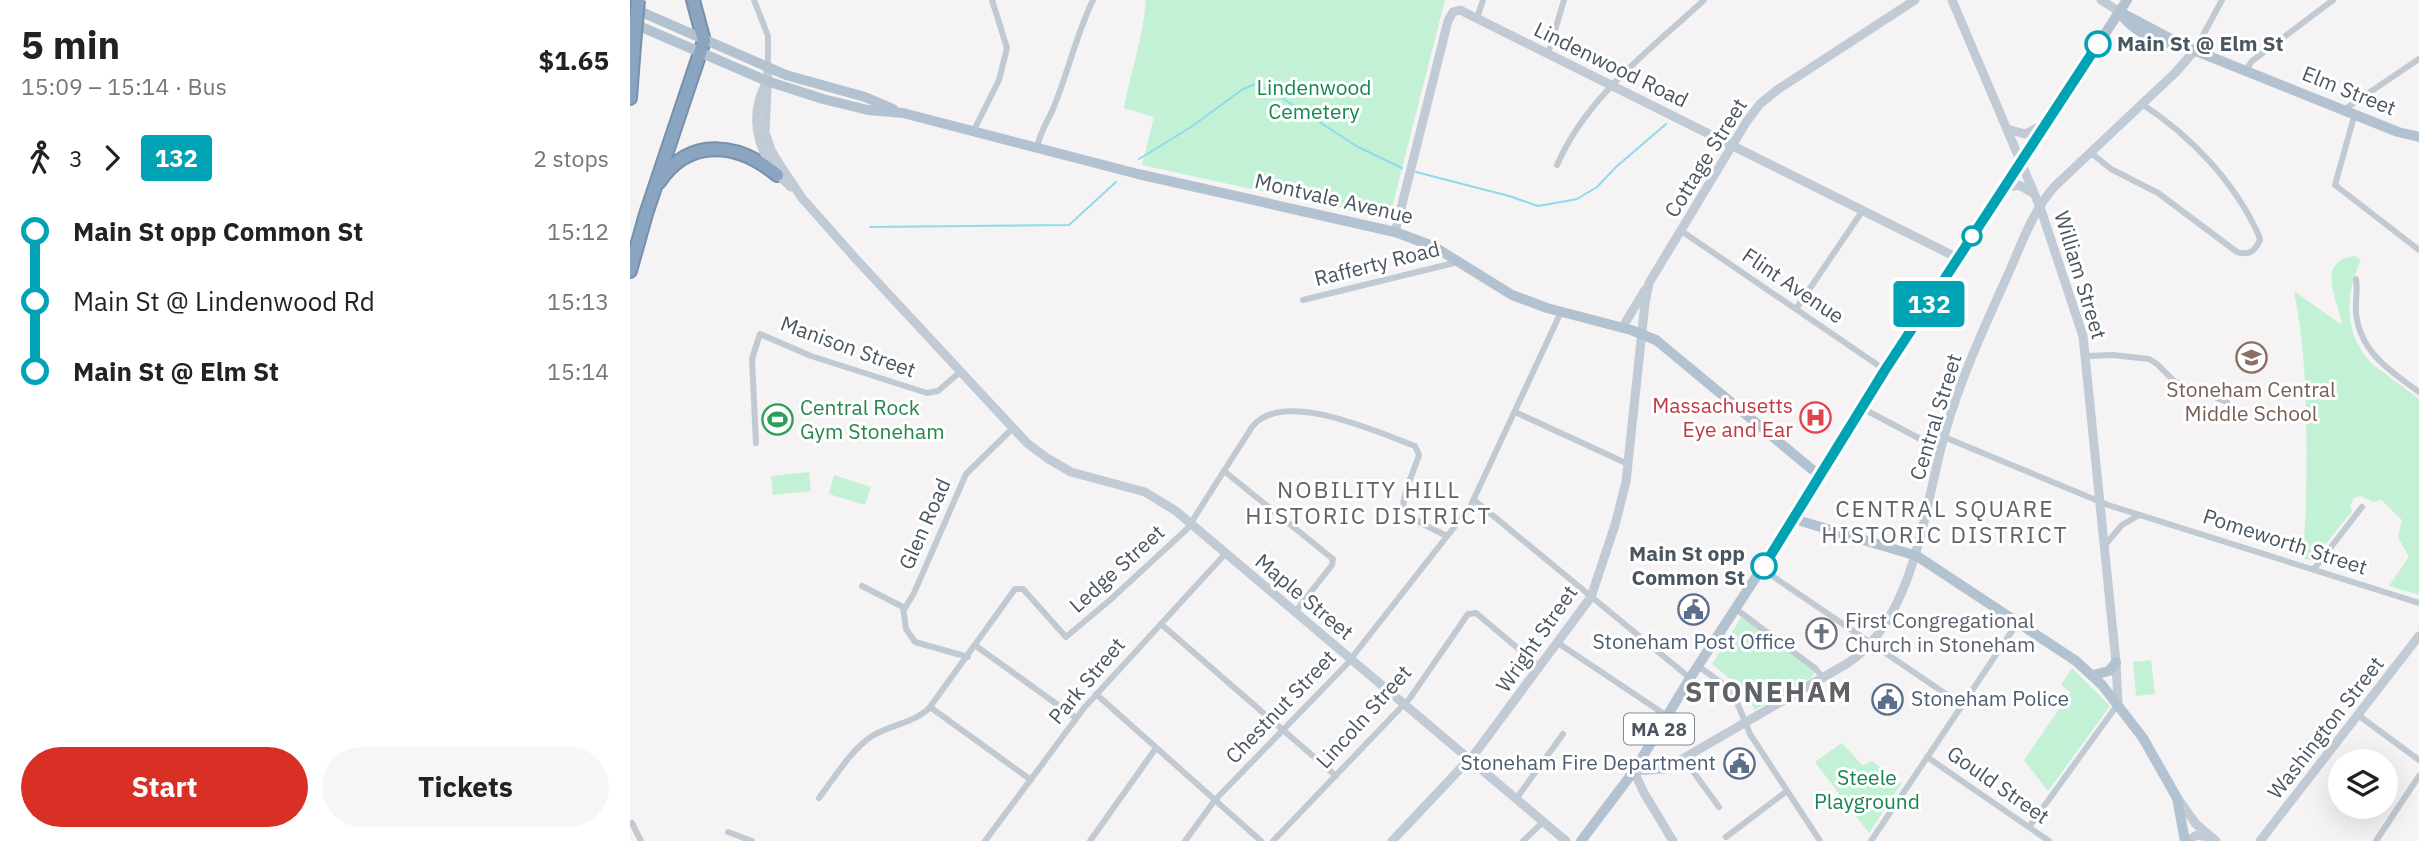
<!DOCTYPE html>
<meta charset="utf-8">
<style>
body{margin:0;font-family:"IBM Plex Sans",sans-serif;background:#f6f6f6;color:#222;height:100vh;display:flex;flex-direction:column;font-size:26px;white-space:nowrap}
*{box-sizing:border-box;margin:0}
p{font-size:23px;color:#767676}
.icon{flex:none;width:38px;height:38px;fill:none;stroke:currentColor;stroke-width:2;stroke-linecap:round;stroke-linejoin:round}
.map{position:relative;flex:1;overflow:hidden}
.side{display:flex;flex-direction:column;background:#fff;width:630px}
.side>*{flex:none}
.badge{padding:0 14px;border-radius:5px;font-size:24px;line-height:46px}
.controls{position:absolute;left:1698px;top:749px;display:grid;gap:14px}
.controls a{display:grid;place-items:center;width:70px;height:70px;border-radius:50%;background:#fff;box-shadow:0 7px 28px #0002;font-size:35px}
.map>.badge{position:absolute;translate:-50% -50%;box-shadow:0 0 0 4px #fff}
.legs{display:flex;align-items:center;gap:10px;height:77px;padding:0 21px;font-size:23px}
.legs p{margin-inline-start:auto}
.overview{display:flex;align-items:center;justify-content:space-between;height:119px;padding:0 21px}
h1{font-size:38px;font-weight:800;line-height:52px}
.primary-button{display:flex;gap:14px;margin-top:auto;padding:14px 21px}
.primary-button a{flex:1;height:80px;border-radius:42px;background:#d93025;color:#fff;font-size:28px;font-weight:800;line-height:80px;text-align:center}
.primary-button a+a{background:#f6f6f6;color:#222}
ul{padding:0 21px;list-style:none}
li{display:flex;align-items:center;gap:24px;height:70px;font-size:26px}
li i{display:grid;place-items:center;width:10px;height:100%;margin:0 9px;background:currentColor}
li i::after{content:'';width:18px;height:18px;margin:-9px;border:5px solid;border-radius:50%;background:#fff}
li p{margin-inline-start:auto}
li:first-child i{background:linear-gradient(#0000 50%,currentColor 0)}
li:last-child i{background:linear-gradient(currentColor 50%,#0000 0)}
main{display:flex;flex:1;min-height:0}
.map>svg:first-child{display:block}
</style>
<main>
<section class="side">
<div class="overview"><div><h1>5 min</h1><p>15:09 – 15:14 · Bus</p></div><b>$1.65</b></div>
<div class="legs"><svg class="icon" aria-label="walk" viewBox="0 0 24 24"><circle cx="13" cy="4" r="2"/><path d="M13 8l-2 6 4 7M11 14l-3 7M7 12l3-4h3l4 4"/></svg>3<svg class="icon" aria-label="forward" viewBox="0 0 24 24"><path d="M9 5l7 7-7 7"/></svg><b class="badge" style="background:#00a3b4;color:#fff">132</b><p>2 stops</p></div>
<ul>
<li><i style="color:#00a3b4"></i><b>Main St opp Common St</b><p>15:12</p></li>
<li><i style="color:#00a3b4"></i><span>Main St @ Lindenwood Rd</span><p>15:13</p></li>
<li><i style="color:#00a3b4"></i><b>Main St @ Elm St</b><p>15:14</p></li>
</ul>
<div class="primary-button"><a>Start</a><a>Tickets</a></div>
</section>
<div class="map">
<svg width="1789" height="841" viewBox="0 0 1789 841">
<rect width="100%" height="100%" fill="#f5f3f3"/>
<g fill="#c3f1d5">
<path d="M516,0H815L759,219L512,165L524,117L494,108C501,71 513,37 516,0Z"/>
<path d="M1725,256L1731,260C1715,294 1713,335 1742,364L1789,399V595L1759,586L1779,557L1768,537L1772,520L1751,500L1743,502L1731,496L1724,498L1720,506L1722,511L1687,555L1682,561L1673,558C1673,540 1676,523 1676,505C1677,433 1678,361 1664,291L1712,325C1708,300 1684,261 1725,256Z"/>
<path d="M179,472L181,491L143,495L141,476Z"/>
<path d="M204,475L241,487L235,505L199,494Z"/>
<path d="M1112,616L1185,672L1181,678L1125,710L1113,689L1082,664Z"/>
<path d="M1521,660L1525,694L1506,696L1503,662Z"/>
<path d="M1442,668L1480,706L1418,791L1394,760L1441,692L1431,685Z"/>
<path d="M1212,743L1232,765L1242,761L1271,784L1239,833L1185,762Z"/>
</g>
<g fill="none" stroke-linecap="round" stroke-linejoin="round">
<g stroke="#90daee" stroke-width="2">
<path d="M509,159L561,127L613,89L626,84L641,91L728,147L772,168"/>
<path d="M786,172L879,196L908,206L931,202L947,199L967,187L986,167L1036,124"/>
<path d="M240,227L439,225L486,182"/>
</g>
<defs>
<g id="highway">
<path d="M0,98L4,45"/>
<path d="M29,182C60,136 109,143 147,175"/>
<path d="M0,271L16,214L74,41L63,0"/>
</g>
</defs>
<use href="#highway" stroke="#7690ad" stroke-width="16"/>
<g stroke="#c1cad2" stroke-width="6">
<path d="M124,0L138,36V68"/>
<path d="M847,18L853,0"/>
<path d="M1565,50L1592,0"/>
<path d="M918,54L934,0"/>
<path d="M1616,70L1622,61L1703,0"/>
<path d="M1715,109L1789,59"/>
<path d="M1725,113L1705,185L1789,250"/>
<path d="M343,132L369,80L377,48L362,0"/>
<path d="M407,149C409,133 417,123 423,109C438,73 446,35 463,0"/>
<path d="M1460,152L1481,169L1528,193L1607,252C1619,256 1625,251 1630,240L1629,236C1605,182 1561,136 1512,104"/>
<path d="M927,165C957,96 1020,50 1074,0"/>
<path d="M1050,230L1255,370"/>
<path d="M1726,279C1728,291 1725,301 1726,313C1730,352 1760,371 1789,392"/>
<path d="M673,300L828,262"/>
<path d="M1166,309L1233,210"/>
<path d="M1456,356L1483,355L1519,359L1527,364L1545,382L1597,402"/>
<path d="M1232,408L1311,450"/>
<path d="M885,412L998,464"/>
<path d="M1314,437L1478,505L1789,603"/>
<path d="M126,443L122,359L130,334L181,356L297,393L308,391L330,372"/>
<path d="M594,471L703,559L702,565L665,612"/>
<path d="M844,500L1060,678"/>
<path d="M1475,545L1492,525L1509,515"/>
<path d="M1132,569L1332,705"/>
<path d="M1684,569L1732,507"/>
<path d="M232,586L273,607L276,629L285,642L338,657"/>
<path d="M275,608L284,593L336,474L383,428"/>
<path d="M1106,609L1186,669L1193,678"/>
<path d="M531,624L706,776"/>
<path d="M928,643L1037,716"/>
<path d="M346,646L446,718"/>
<path d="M1068,666L1093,684L1106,700L1120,734L1190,841"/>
<path d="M466,694L631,841"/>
<path d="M1728,715L1789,760"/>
<path d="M1297,757L1419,841"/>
<path d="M1054,759L1089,807"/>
<path d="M401,780L300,707L385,589H393L436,637L480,600L557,529L622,427C652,388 747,432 785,446L789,455C786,466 770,499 774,509C778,518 807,531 817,536"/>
<path d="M189,798C205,777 220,751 242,736C260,725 287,722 300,707"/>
<path d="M886,799L933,734"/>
<path d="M2,823L11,841"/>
<path d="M1399,827L1488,704"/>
<path d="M98,832L122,841"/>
<path d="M1096,837L1157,791"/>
<path d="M355,841L454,708L596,553"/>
<path d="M460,841L526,748"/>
<path d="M555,841L585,800L716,665L840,507L931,312"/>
<path d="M643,841L780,698L838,614L846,613L910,667"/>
<path d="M893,841L913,822"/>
<path d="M1241,841L1388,622"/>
<path d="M1746,841L1789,776"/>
</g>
<g stroke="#c1cbd6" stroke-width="9">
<path d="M1322,0L1410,207L1453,336L1486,662L1488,704"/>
<path d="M1471,0L1490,12"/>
<path d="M138,68L135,132L141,150L150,165L172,198L226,259L397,443L417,458L441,472L515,492L546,511L936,841"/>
<path d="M134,87C117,125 131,161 161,187"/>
<path d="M1377,129L1395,134L1415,124"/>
<path d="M1373,188L1389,185L1403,193"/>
<path d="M765,232L818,21L823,12L830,10L1328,258"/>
<path d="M992,328L1015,290"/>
<path d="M1548,799L1566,824L1586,841"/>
<path d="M762,841L846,752L961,597L985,525L996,482L1015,303L1019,283L1117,121L1130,104L1147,90L1285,0"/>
<path d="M1043,841L1014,793L1004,771L1035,769L1218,663C1286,617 1294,506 1315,433C1331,377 1356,323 1380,270C1392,242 1404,209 1425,186L1546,72L1565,50"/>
<path d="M1557,841L1567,835L1578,837"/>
<path d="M1630,841L1789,636"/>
</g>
<g stroke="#b3c2d1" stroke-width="10">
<path d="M0,7L156,75L235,97L263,109"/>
<path d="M1490,12L1556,47L1768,132L1789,137"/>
<path d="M1490,12C1501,31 1524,40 1545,45"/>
<path d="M0,22L137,81L193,99L238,110L273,113L508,174L765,232L803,246L882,295L917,308L1001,330L1026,340L1190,476"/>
<path d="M1164,519L1287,556L1446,661L1472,685L1513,738L1547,798L1555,841"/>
<path d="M1463,675L1479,671L1486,662"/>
<path d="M951,841L1004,771L1060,678L1164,519L1255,370L1497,0"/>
</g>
<use href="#highway" stroke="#8ba5c1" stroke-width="12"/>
<defs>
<path id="highway-bridge" d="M4,45L8,0"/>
</defs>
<use href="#highway-bridge" stroke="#7690ad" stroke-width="16" stroke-linecap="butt"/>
<use href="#highway-bridge" stroke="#8ba5c1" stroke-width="12"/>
</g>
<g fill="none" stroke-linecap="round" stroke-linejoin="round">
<defs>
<path id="line-1" d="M1134,566L1255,370L1468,44"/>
</defs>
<use href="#line-1" stroke="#fff" stroke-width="16"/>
<use href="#line-1" stroke="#00a3b4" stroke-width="10"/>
</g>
<defs>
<symbol id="school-ring" viewBox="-11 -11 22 22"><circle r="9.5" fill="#fff" stroke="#8d6e63" stroke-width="1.5"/><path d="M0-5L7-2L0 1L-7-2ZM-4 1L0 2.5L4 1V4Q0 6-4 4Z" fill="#8d6e63"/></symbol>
<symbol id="hospital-ring" viewBox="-11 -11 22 22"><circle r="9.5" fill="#fff" stroke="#e0444e" stroke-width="1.5"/><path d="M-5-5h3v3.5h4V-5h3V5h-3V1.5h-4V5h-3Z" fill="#e0444e"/></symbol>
<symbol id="stadium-ring" viewBox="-11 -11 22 22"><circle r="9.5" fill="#fff" stroke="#2e9e5b" stroke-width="1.5"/><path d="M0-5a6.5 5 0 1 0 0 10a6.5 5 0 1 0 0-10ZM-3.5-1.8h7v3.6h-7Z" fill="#2e9e5b"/></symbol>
<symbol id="civic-ring" viewBox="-11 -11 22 22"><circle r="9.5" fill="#fff" stroke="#5c6f8a" stroke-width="1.5"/><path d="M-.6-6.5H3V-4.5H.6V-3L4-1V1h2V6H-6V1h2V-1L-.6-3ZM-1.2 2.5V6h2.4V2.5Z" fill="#5c6f8a"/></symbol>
<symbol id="church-ring" viewBox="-11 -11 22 22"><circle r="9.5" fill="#fff" stroke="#6b7280" stroke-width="1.5"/><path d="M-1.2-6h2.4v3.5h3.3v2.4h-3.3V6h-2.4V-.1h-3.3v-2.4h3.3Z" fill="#6b7280"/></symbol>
</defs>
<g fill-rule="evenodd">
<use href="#school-ring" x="1604" y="340" width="35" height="35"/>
<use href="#hospital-ring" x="1168" y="400" width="35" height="35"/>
<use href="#stadium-ring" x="130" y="402" width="35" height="35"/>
<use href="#civic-ring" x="1046" y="592" width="35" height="35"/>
<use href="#church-ring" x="1174" y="616" width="35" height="35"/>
<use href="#civic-ring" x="1240" y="682" width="35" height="35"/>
<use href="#civic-ring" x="1092" y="746" width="35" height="35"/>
</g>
<g fill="#fff" stroke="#00a3b4" stroke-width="3.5">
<circle cx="1468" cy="44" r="12"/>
<circle cx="1342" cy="236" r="9"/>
<circle cx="1134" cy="566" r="12"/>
</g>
<g text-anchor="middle" stroke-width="6" stroke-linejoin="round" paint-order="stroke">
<rect fill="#fff" stroke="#808990" stroke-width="2" x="994" y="713.5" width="70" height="31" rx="5"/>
<g font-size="19" font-weight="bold" fill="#4a5661">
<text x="1029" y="736">MA 28</text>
</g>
<g font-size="21" font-weight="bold" fill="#4a5661" stroke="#fff" text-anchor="start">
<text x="1487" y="51">Main St @ Elm St</text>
<text x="1115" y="561" text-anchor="end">Main St opp<tspan x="1115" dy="24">Common St</tspan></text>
</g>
<g font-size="21" fill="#4a5661" stroke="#fff">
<text transform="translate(981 65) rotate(26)" y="7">Lindenwood Road</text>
<text transform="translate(1719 91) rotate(22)" y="7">Elm Street</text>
<text transform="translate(1076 158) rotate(-58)" y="7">Cottage Street</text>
<text transform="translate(704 199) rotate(13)" y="7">Montvale Avenue</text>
<text transform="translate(747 264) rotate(-14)" y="7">Rafferty Road</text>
<text transform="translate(1450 275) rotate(73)" y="7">William Street</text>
<text transform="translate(1163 286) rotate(34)" y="7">Flint Avenue</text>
<text transform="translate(218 347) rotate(20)" y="7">Manison Street</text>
<text transform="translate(1306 417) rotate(-73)" y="7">Central Street</text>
<text transform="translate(295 524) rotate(-66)" y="7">Glen Road</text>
<text transform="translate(1655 542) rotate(18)" y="7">Pomeworth Street</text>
<text transform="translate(487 569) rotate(-42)" y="7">Ledge Street</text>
<text transform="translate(674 597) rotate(40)" y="7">Maple Street</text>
<text transform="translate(907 639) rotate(-55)" y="7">Wright Street</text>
<text transform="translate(457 681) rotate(-50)" y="7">Park Street</text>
<text transform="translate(651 707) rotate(-46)" y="7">Chestnut Street</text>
<text transform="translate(734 717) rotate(-48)" y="7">Lincoln Street</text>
<text transform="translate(1696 728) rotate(-52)" y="7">Washington Street</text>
<text transform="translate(1368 785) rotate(35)" y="7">Gould Street</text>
</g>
<g font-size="21" fill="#17864f" stroke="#fff">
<text x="684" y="95">Lindenwood<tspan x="684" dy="24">Cemetery</tspan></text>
<text x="1237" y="785">Steele<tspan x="1237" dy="24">Playground</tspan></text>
</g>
<g font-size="21" fill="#785e54" stroke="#fff">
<text x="1621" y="397">Stoneham Central<tspan x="1621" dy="24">Middle School</tspan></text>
</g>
<g font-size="21" fill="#be3a42" stroke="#fff" text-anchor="end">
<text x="1163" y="413">Massachusetts<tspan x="1163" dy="24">Eye and Ear</tspan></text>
</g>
<g font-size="21" fill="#27864d" stroke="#fff" text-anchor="start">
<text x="170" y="415">Central Rock<tspan x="170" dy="24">Gym Stoneham</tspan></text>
</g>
<g font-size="21" fill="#5b616d" stroke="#fff" text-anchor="start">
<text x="1215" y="628">First Congregational<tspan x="1215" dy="24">Church in Stoneham</tspan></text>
</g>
<g font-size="21" fill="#4e5e75" stroke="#fff">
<text x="1064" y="649">Stoneham Post Office</text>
<text x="1281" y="706" text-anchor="start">Stoneham Police</text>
<text x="1086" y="770" text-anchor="end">Stoneham Fire Department</text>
</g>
<g font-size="23" letter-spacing="2" fill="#5f6368" stroke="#fff">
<text x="739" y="498">NOBILITY HILL<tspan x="739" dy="26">HISTORIC DISTRICT</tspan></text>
<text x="1315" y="517">CENTRAL SQUARE<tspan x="1315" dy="26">HISTORIC DISTRICT</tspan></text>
</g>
<g font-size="28" font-weight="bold" letter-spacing="2" fill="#5f6368" stroke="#fff">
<text x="1139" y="702">STONEHAM</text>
</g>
</g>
</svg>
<div class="controls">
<a><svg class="icon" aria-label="layers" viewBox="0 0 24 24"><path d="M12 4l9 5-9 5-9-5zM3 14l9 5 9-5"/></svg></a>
</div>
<b class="badge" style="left:1299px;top:304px;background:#00a3b4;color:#fff">132</b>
</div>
</main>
